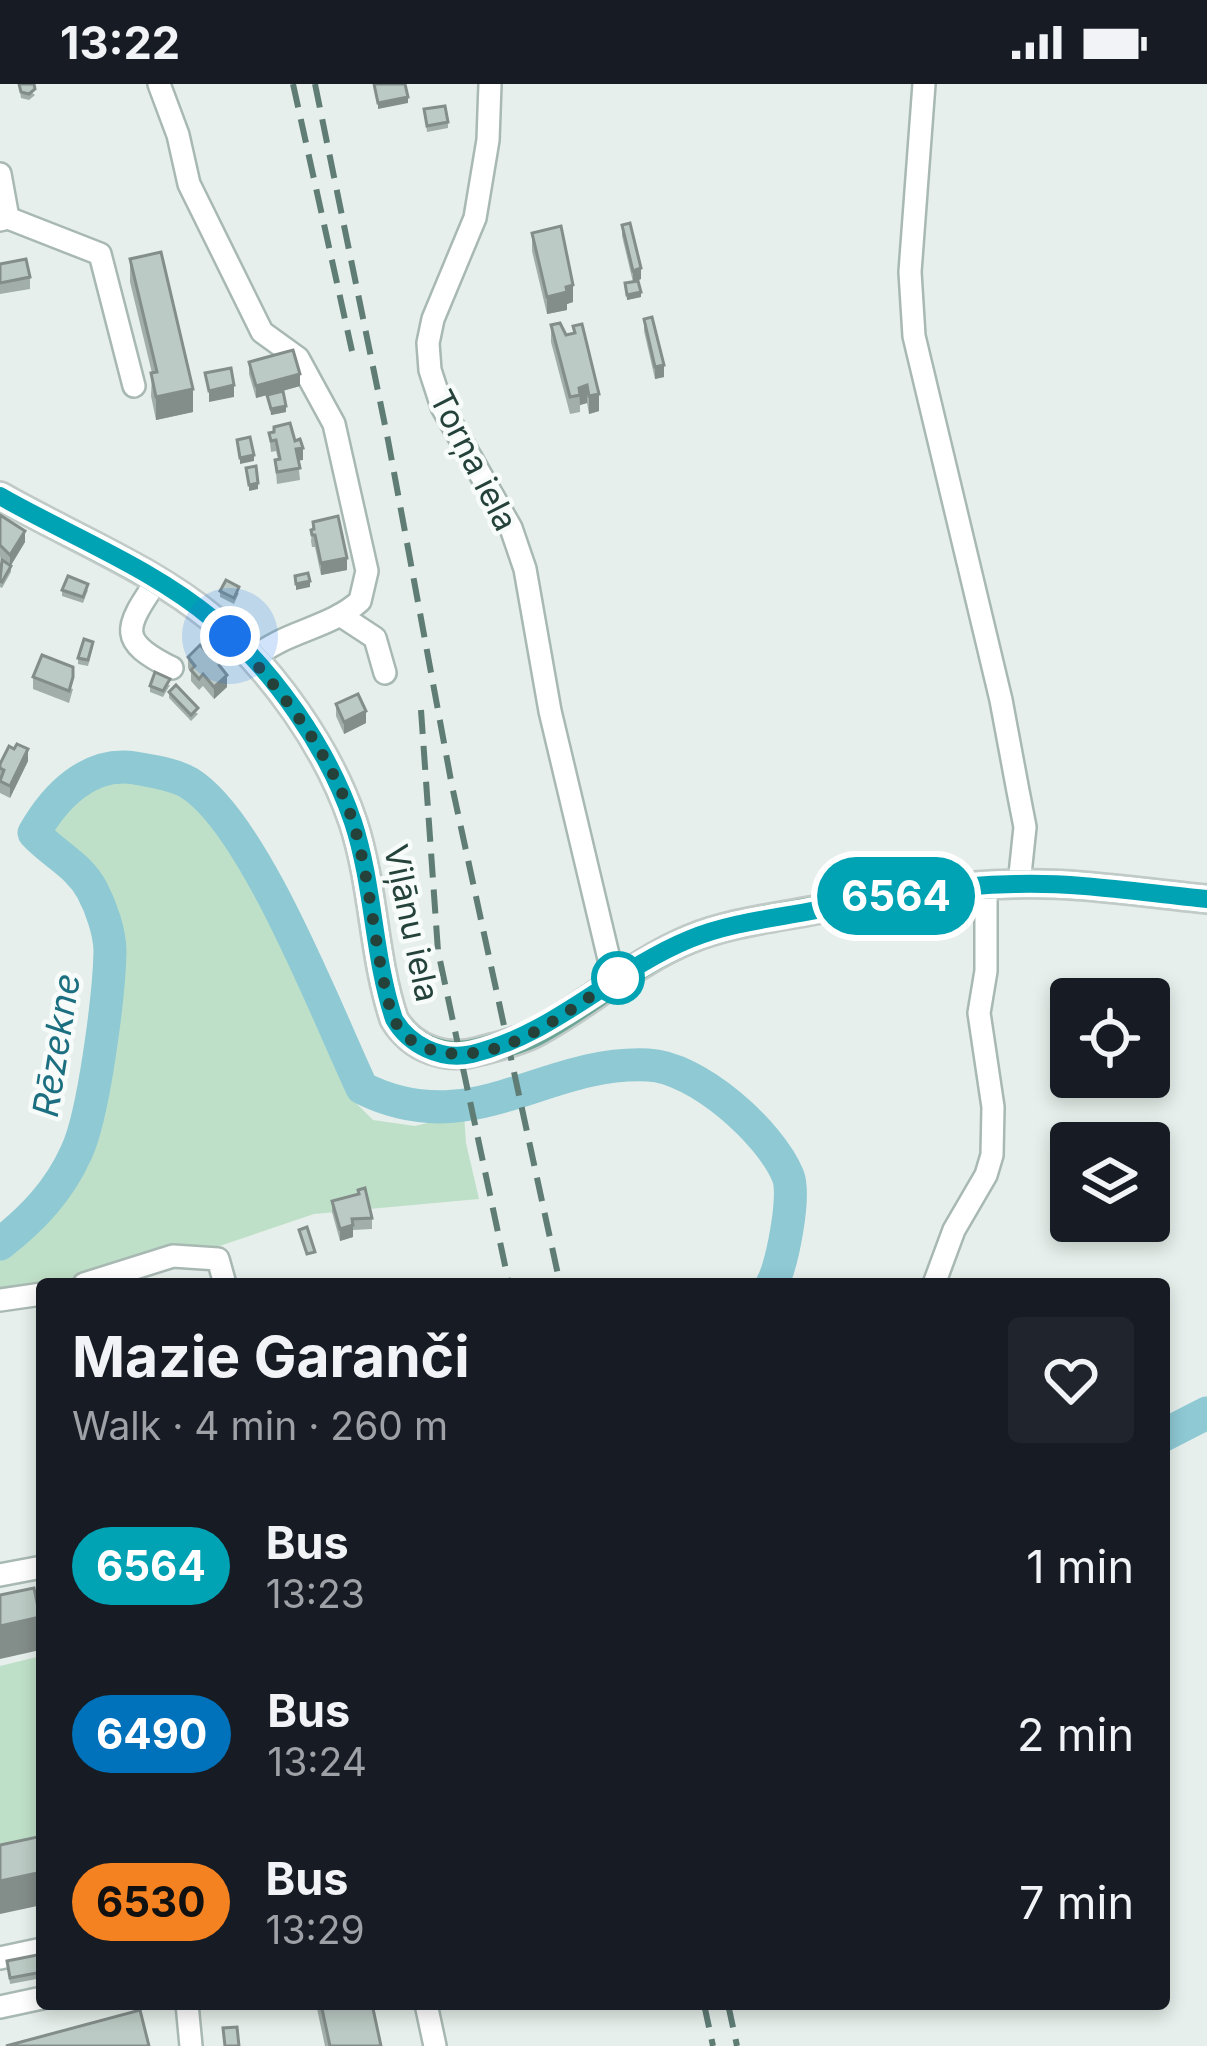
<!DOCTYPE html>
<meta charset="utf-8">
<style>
body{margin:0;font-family:Inter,sans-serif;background:#20242c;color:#f1f3f6;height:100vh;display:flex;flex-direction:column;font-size:45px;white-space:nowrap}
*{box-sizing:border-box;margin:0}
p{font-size:39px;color:#9ea1a6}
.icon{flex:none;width:66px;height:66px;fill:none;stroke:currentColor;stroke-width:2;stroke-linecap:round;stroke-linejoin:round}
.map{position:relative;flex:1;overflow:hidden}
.sheet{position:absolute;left:36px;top:1194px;width:1134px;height:732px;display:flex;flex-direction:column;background:#171b24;border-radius:12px;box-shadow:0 6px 18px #0003}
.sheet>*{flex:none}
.badge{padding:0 24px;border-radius:39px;font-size:42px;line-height:78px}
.controls{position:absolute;left:1050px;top:894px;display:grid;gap:24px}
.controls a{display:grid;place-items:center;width:120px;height:120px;border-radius:12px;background:#171b24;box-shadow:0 6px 18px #0003;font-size:60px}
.you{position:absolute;width:60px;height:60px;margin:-30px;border:9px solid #fff;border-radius:50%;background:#1a73e8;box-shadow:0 0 0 18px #1a73e833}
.map>.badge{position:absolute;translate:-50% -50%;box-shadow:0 0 0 6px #fff}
.round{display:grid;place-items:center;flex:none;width:126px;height:126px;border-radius:12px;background:#20242c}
.headline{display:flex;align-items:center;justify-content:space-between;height:204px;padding:0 36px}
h1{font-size:57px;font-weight:700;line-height:90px}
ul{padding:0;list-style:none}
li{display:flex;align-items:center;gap:36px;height:168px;padding:0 36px}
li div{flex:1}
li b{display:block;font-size:45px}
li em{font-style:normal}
li .badge{min-width:132px;font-weight:700;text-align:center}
.status{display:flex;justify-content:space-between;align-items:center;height:84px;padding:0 60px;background:#171b24;direction:ltr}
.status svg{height:33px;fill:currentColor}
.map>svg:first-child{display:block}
</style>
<div class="status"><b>13:22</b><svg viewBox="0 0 49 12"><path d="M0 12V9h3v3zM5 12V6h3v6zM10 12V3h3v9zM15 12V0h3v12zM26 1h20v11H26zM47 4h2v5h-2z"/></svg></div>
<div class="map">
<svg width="1207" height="1962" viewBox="0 0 1207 1962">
<rect width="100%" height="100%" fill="#e6efeb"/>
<g fill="#bfe0c8">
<path d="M124,682L209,717L248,764L349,1012L373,1036L415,1042L464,1030L466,1059L479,1115L314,1130L187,1173L74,1200H42L0,1216V1172L83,1092L117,937L125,854L80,772L74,780L34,749Z"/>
<path d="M42,1514V1760L0,1770V1582L41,1572L28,1517Z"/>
</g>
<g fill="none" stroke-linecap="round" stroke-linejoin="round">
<g stroke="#8ec9d4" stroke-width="33">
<path d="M0,1160C32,1135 59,1107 76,1069C94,1032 109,911 110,868C110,848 101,823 92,806C78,780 53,770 34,749C55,712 89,677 135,684C152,687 174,690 189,699C254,739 327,930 362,1004C472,1059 543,976 648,981C697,983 770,1048 788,1092C796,1112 782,1181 772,1200"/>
<path d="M1164,1351L1207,1329"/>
</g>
<defs>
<g id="minor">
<path d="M159,0L178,51L189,100L262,248L298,274L334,340L367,487L360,517C329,545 284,547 253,575"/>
<path d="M490,0L488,56L475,134L433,235L428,259L430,286L442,323L511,444L525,485L550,627L614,896"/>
<path d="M924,0L910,188L914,252L1001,616L1018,707L1025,743L1019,800"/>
<path d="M0,90L8,134L0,136"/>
<path d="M8,134L100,170L134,302"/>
<path d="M156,498C124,545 118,557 172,584"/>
<path d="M340,531L375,554L385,589"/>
<path d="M84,1200L173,1172L218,1175L225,1200"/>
<path d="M934,1200L954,1146L986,1091L992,1071L993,1023L979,929L986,887V801"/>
<path d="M0,1216L42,1210"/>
<path d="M0,1491L42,1483"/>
<path d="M0,1874L42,1865"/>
<path d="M187,1920L191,1962"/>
<path d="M426,1920L435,1962"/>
<path d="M0,1923L42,1914"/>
</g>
<path id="major" d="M0,412C70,452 151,484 214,536C273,586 328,664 353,738C374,802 373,872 394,935C412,965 446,977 480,967C498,962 517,958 533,950C587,922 632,879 690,855C729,839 773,834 815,826C881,814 948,801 1015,800C1078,798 1144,809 1207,815"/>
</defs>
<use href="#minor" stroke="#a8b8b2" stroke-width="26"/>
<use href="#major" stroke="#c2cac8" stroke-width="32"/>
<use href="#minor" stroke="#fff" stroke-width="21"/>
<use href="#major" stroke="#6aa596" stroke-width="27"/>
<g stroke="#5f7d75" stroke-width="6" stroke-dasharray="24 12" stroke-linecap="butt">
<path d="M293,0L352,267"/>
<path d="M315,0L388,356L452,702L560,1200"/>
<path d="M421,626L438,867L509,1200"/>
<path d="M704,1920L713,1962"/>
<path d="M728,1920L737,1962"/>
</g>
</g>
<g fill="#a1aea9">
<path d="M19,0L35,11L29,16L21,14Z"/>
<path d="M424,25L448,38V44L427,48Z"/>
<path d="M622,141L641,195L635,198L641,213L627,216L625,199L633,198L622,152Z"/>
<path d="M532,149L573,218L567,220V226L547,230L532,167Z"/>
<path d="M130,175L193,328L156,336L151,312L152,289L130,198Z"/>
<path d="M0,180L30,193V205L0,210Z"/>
<path d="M644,235L664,293L655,295L644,247Z"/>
<path d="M551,241L566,251L573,250V242L599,327L589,330L587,319L580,321V328L570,330L551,258Z"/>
<path d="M249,278L300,302L276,309L286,328L271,331L267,311L256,314L249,290Z"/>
<path d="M269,349L295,357L303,376H298L300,396L277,400L275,376L278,375L276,367L271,368Z"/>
<path d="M0,431L25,458L11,481V488L2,504L0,503V479L5,478L0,473Z"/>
<path d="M313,438L347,486L321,491L315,463H312L311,457Z"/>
<path d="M62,506H88L83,519L62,512Z"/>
<path d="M220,507L239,509L234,520L220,513Z"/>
<path d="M93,563L88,582L78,580V574Z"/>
<path d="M188,573L220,583L227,603L214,615L203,602L199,606L191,597V589L188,584Z"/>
<path d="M33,593L73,605L69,619L33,605Z"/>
<path d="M170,601L163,613L150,608V602Z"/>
<path d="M169,608L198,630L191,637L169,614Z"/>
<path d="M336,620L366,639L344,650L336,632Z"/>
<path d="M28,677L10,714L0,709V680Z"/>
<path d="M358,1106L372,1134V1145L353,1146V1153L340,1157L332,1128V1117L358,1110Z"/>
<path d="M42,1870V1894L10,1900L7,1877Z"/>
<path d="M316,1920H372L381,1962H325Z"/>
</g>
<g fill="#838d89">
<path d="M408,13V19L378,25V19Z"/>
<path d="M641,184V195L633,198V187Z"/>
<path d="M573,201V218L567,220V226L547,230V213Z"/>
<path d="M641,208V213L627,216V211Z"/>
<path d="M664,281V293L655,295V283Z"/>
<path d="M300,290V302L256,314V302Z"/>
<path d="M234,301V313L209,318V307Z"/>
<path d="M587,301V319L580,321L579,304Z"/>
<path d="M193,305V328L156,336V313Z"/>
<path d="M599,310V327L589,330V312Z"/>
<path d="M286,322V328L271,331V325Z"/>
<path d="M303,364V376L296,377V365Z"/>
<path d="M254,371V377L240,380V374Z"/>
<path d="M258,399V405L249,407V401Z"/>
<path d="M25,447V458L10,483V471Z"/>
<path d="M347,474V486L321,491V479Z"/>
<path d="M310,497V503L296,506V500Z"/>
<path d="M227,591V603L214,615V603Z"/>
<path d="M366,627V639L344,650V638Z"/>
<path d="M28,665V677L10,714V702Z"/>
<path d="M353,1141V1153L340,1157V1145Z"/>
<path d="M40,1533V1566L0,1575V1542Z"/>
<path d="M42,1788V1821L0,1830V1797Z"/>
</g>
<g fill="#bbcac4" stroke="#838d89" stroke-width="3">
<path d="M19,0H34L35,5L29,10L21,8Z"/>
<path d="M374,0H405L408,13L378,19Z"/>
<path d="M445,22L448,38L427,42L424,25Z"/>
<path d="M630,139L641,184L633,187L622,141Z"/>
<path d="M561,142L573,201L566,203L567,208L547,213L532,149Z"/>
<path d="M161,168L193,305L156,313L151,289L157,288L130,175Z"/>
<path d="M26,175L30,193L0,199V180Z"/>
<path d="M638,197L641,208L627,211L625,199Z"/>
<path d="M652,233L664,281L655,283L644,235Z"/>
<path d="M560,239L566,251L575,249L573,242L582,240L599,310L589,312L587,301L579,304L580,311L570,313L551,241Z"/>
<path d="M293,266L300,290L256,302L249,278Z"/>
<path d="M231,284L234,301L209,307L205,289Z"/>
<path d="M283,307L286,322L271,325L267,311Z"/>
<path d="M290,339L295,357L300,355L303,364L296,365L300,384L277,388L275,376L280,375L276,356L271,357L269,349L274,348V343Z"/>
<path d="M250,353L254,371L240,374L237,356Z"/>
<path d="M256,382L258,399L249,401L246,384Z"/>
<path d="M0,431L25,447L10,471L0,461Z"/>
<path d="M338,432L347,474L321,479L315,451H312L311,446L314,445L313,438Z"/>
<path d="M2,476L11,482L2,498L0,497Z"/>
<path d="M308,489L310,497L296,500L295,492Z"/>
<path d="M68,492L88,500L83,513L62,506Z"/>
<path d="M226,496L239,503L234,514L220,507Z"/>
<path d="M84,555L93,558L88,576L78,574Z"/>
<path d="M200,561L213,574L216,571L220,575L219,581L227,591L214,603L203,590L199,595L191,586L195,582L188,573Z"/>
<path d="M42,571L73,583V593L69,607L33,593Z"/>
<path d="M155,588L170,595L163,607L150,602Z"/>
<path d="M176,601L198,624L191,631L169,608Z"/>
<path d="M358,610L366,627L344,638L336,620Z"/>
<path d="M17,660L28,665L10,702L0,697L4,686L0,684V680L9,662L14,665Z"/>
<path d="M365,1104L372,1134L352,1135L353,1141L340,1145L332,1117L359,1110L358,1106Z"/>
<path d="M307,1143L315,1168L307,1170L299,1146Z"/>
<path d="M34,1504L40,1533L0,1542V1511Z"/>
<path d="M42,1752V1788L0,1797V1761Z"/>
<path d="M42,1870V1888L10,1894L7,1877Z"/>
<path d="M321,1920H372L381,1962H330Z"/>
<path d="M140,1926L149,1962H6Z"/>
<path d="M237,1943L239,1962H225L223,1944Z"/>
</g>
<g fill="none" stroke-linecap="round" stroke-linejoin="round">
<defs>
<path id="line" d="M0,412C70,452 152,484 214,536C273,586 328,664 353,738C374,802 373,872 394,935C409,961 441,977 472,970C555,950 612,887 690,855C726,840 767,835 806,828C874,815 945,801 1015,800C1078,798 1144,809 1207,815"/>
</defs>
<use href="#line" stroke="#fff" stroke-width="27"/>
<use href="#line" stroke="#00a3b4" stroke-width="18"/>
<path stroke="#24423a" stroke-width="12" stroke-dasharray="0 21.6" d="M230,552C281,605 332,670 354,741C371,800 374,862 389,920C394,943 407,958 429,965C498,987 563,929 618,894"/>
</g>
<circle fill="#fff" stroke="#00a3b4" stroke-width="6" cx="618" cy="894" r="24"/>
<g text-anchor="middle" stroke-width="9" stroke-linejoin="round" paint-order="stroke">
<g font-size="33" fill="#24423a" stroke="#f7fbf9">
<text transform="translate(474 376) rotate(63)" y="12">Torņa iela</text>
<text transform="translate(412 839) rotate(78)" y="12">Viļānu iela</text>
</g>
<g font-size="36" font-style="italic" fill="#1c6f80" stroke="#f7fbf9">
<text transform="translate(56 961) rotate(-81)" y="13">Rēzekne</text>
</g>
</g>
</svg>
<div class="controls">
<a><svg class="icon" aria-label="locate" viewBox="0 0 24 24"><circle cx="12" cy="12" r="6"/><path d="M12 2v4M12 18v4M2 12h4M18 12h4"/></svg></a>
<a><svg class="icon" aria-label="layers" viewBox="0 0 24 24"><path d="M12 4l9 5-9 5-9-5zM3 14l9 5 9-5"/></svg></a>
</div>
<div class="you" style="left:230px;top:552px"></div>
<b class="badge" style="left:896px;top:812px;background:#00a3b4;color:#fff">6564</b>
<section class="sheet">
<div class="headline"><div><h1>Mazie Garanči</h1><p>Walk · 4 min · 260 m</p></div><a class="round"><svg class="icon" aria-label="heart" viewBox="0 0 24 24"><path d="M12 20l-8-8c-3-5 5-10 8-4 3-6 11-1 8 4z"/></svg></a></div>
<ul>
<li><span class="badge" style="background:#00a3b4;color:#fff">6564</span><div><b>Bus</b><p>13:23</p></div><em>1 min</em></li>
<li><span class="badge" style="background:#0072bc;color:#fff">6490</span><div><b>Bus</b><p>13:24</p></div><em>2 min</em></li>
<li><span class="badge" style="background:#f58220;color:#111">6530</span><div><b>Bus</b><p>13:29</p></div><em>7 min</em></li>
</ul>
</section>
</div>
